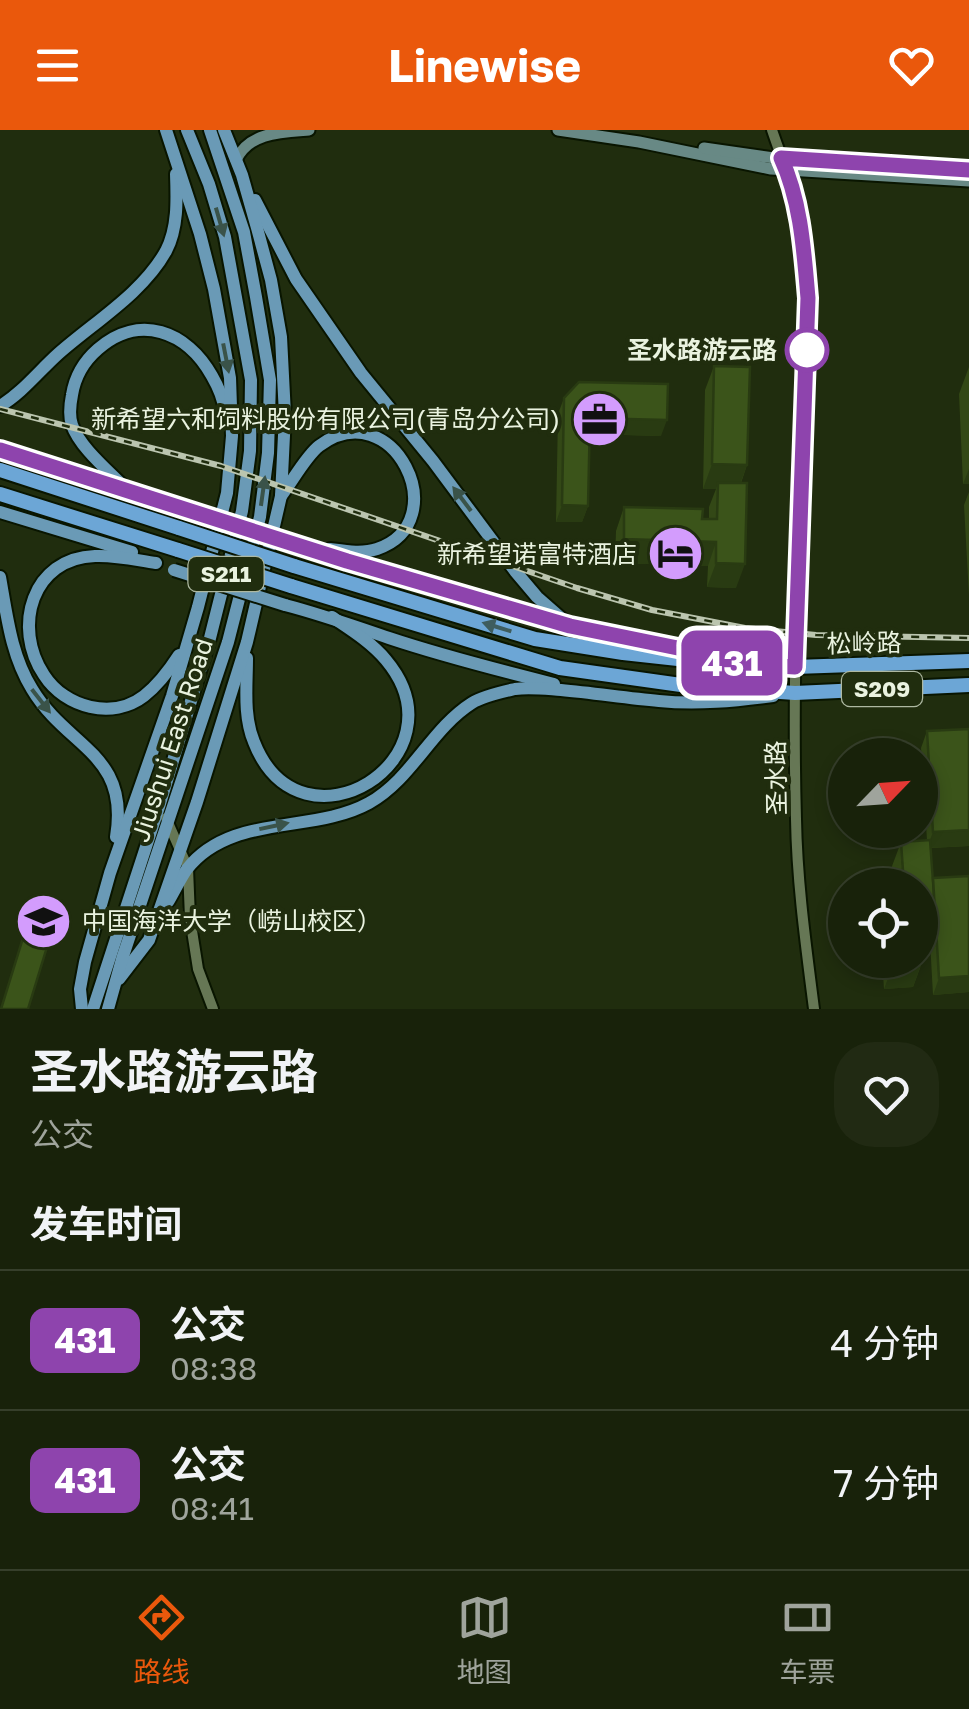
<!DOCTYPE html>
<html lang="zh">
<meta charset="utf-8">
<style>
body{margin:0;font-family:"Golos Text","Noto Sans SC",sans-serif;background:#212a13;color:#f1f3f6;height:100vh;display:flex;flex-direction:column;font-size:38px;white-space:nowrap}
*{box-sizing:border-box;margin:0}
p{font-size:32px;color:#9fa49c}
.icon{flex:none;width:55px;height:55px;fill:none;stroke:currentColor;stroke-width:2;stroke-linecap:round;stroke-linejoin:round}
.map{position:relative;height:879px;overflow:hidden}
.drawer{display:flex;flex-direction:column;background:#18220a;flex:1}
.drawer>*{flex:none}
.badge{padding:0 20px;border-radius:15px;font-size:35px;line-height:65px}
.needle{width:65px;rotate:65deg}
.buttons{position:absolute;left:828px;top:608px;display:grid;gap:20px}
.buttons a{display:grid;place-items:center;width:110px;height:110px;border-radius:50%;background:#18220a;box-shadow:0 5px 15px #0003,0 0 0 2px #363f2b;font-size:50px}
.map>.badge{position:absolute;translate:-50% -50%;box-shadow:0 0 0 5px #fff}
h2{padding:0 30px;font-size:38px;line-height:90px}
.round{display:grid;place-items:center;flex:none;width:105px;height:105px;border-radius:40px;background:#212a13}
.overview{display:flex;align-items:center;justify-content:space-between;height:170px;padding:0 30px}
h1{font-size:48px;font-weight:700;line-height:75px}
ul{padding:0;list-style:none}
li{display:flex;align-items:center;gap:30px;height:140px;padding:0 30px;border-top:2px solid #363f2b}
li div{flex:1}
li b{display:block;font-size:38px}
li em{font-style:normal}
li .badge{min-width:110px;font-weight:700;text-align:center}
header{display:flex;justify-content:space-between;align-items:center;height:130px;padding:0 30px;background:#ea580c;color:#fff;font-size:45px;font-weight:700}
.tabs{display:flex;justify-content:space-around;align-items:center;height:140px;border-top:2px solid #363f2b;background:#18220a;font-size:28px;color:#9fa49c}
.tabs a{display:grid;justify-items:center;gap:5px}
.tabs .current{color:#ea580c}
.map>svg:first-child{display:block}
</style>
<header><svg class="icon" aria-label="menu" viewBox="0 0 24 24"><path d="M4 6h16M4 12h16M4 18h16"/></svg>Linewise<svg class="icon" aria-label="heart" viewBox="0 0 24 24"><path d="M12 20l-8-8c-3-5 5-10 8-4 3-6 11-1 8 4z"/></svg></header>
<div class="map">
<svg width="969" height="879" viewBox="0 0 969 879">
<rect width="100%" height="100%" fill="#202d0e"/>
<g fill="none" stroke-linecap="round" stroke-linejoin="round">
<defs>
<g id="tertiary">
<path d="M772,0C777,15 783,30 787,44C799,85 805,126 808,168C802,341 791,515 796,689C797,752 806,816 814,879"/>
<path d="M166,688L188,738L190,788L198,839L213,879"/>
</g>
<g id="secondary">
<path d="M558,0L639,12L771,39L969,51"/>
<path d="M704,18L781,29L969,40"/>
<path d="M236,30C249,2 282,2 309,0"/>
</g>
<g id="primary">
<path d="M255,70L296,149L361,243L433,331L515,441L537,467L570,496"/>
<path d="M0,276C22,263 39,241 58,224C94,192 142,164 166,121C178,98 177,70 176,44"/>
<path d="M0,320L188,380"/>
<path d="M127,360C110,342 80,318 72,295C69,286 70,275 72,265C75,246 83,232 98,219C139,183 187,201 212,246C219,258 223,267 225,281"/>
<path d="M281,366C292,352 306,326 319,316C393,261 457,392 377,419C362,424 345,421 330,419"/>
<path d="M0,382L132,422"/>
<path d="M303,416L570,496L707,524L724,530"/>
<path d="M156,433C136,430 116,425 95,426C32,428 12,497 44,545C65,578 113,590 144,566C158,555 170,539 179,525"/>
<path d="M0,447C7,486 11,525 32,559C67,618 130,623 116,707"/>
<path d="M285,475C320,484 354,496 389,508C443,526 498,540 554,554"/>
<path d="M247,528C247,555 243,586 254,612C301,732 468,628 386,530C371,512 351,500 332,487"/>
<path d="M168,772C174,762 180,749 187,739C231,683 313,704 369,673C412,649 431,599 472,573C483,566 502,562 515,559C530,557 546,559 561,560C594,563 626,568 659,571C697,575 735,571 773,566"/>
<path d="M119,849L149,810L197,672L247,512L281,366L285,285L281,207L271,150L257,98L242,45L224,0"/>
<path d="M82,879L80,859L85,832L110,743L172,566L198,477L227,363L232,306L230,248L214,159L200,104L166,0"/>
<path d="M93,879L159,677L210,508L242,381L250,321L251,250L225,107L209,54L187,0"/>
<path d="M108,879L122,829L228,512L260,387L268,323L270,250L256,167L244,102L210,0"/>
</g>
<g id="trunk">
<path d="M0,340L179,398"/>
<path d="M0,364L178,420"/>
<path d="M294,436L535,509L623,523L696,531L795,537L969,531"/>
<path d="M291,456L560,538L688,556L795,563L969,555"/>
</g>
</defs>
<use href="#tertiary" stroke="#091500" stroke-width="14"/>
<use href="#secondary" stroke="#091500" stroke-width="15"/>
<use href="#primary" stroke="#091500" stroke-width="16"/>
<use href="#trunk" stroke="#091500" stroke-width="18"/>
<use href="#tertiary" stroke="#675" stroke-width="10"/>
<use href="#secondary" stroke="#688985" stroke-width="11"/>
<use href="#primary" stroke="#6a9ab6" stroke-width="12"/>
<use href="#trunk" stroke="#6ca6d6" stroke-width="14"/>
<defs>
<path id="rail" d="M0,279L221,336L577,458L652,480L745,498L816,505L969,508"/>
</defs>
<use href="#rail" stroke="#bbc5af" stroke-width="6"/>
<use href="#rail" stroke="#202d0e" stroke-width="2.5" stroke-dasharray="8" stroke-linecap="butt"/>
<defs>
<g id="primary-bridge">
<path d="M188,380L303,416"/>
<path d="M174,440L285,475"/>
</g>
<g id="trunk-bridge">
<path d="M179,398L294,436"/>
<path d="M178,420L291,456"/>
</g>
</defs>
<use href="#primary-bridge" stroke="#091500" stroke-width="16" stroke-linecap="butt"/>
<use href="#trunk-bridge" stroke="#091500" stroke-width="18" stroke-linecap="butt"/>
<use href="#primary-bridge" stroke="#6a9ab6" stroke-width="12"/>
<use href="#trunk-bridge" stroke="#6ca6d6" stroke-width="14"/>
</g>
<g fill="#334816">
<path d="M714,236L747,335L741,353L736,458L707,457L708,436L615,433L616,401L624,377L709,389V377L716,359H703L705,260Z"/>
<path d="M969,237V354H963L959,264Z"/>
<path d="M564,268L661,306L590,304L588,376L582,392H556L558,284Z"/>
<path d="M969,362V465L964,375Z"/>
<path d="M969,599V716L931,718L933,748L969,746V862L933,865L930,811L913,857L884,859L882,830H920V755H885L901,712L927,710L921,618L927,601Z"/>
</g>
<g fill="#293b12">
<path d="M590,288L667,290L661,306L584,304Z"/>
<path d="M712,334L747,335L738,360L718,353L716,359H703Z"/>
<path d="M969,339V354H963Z"/>
<path d="M562,375L588,376L582,392H556Z"/>
<path d="M624,409L716,412L708,436L615,433Z"/>
<path d="M716,433L745,434L736,458L707,457Z"/>
<path d="M969,700V716L927,718L933,702Z"/>
<path d="M936,793L913,857L884,859L895,830H920V794Z"/>
<path d="M969,846V862L933,865L939,848Z"/>
</g>
<g fill="#3b541a" stroke="#293b12" stroke-width="2.5">
<path d="M714,236L750,237L747,335L712,334Z"/>
<path d="M579,252L668,254L667,290L590,288L588,376L562,375L564,268Z"/>
<path d="M718,353H747L745,434L716,433V412L624,409V377L703,379L702,389H717Z"/>
<path d="M969,599V700L933,702L927,601Z"/>
<path d="M930,710L936,793L920,794V755H904L901,712Z"/>
<path d="M969,746V846L939,848L933,748Z"/>
<path d="M23,808L47,817L28,879H1Z"/>
</g>
<defs><path id="oneway-solid" d="M-6-.8H1V-3.2L6.5 0L1 3.2V.8H-6Z" transform="scale(2.5)"/></defs>
<g fill="#3a5349">
<use href="#oneway-solid" transform="translate(220 92) rotate(74)"/>
<use href="#oneway-solid" transform="translate(226 228) rotate(79)"/>
<use href="#oneway-solid" transform="translate(263 361) rotate(-82)"/>
<use href="#oneway-solid" transform="translate(462 369) rotate(-127)"/>
<use href="#oneway-solid" transform="translate(41 571) rotate(52)"/>
<use href="#oneway-solid" transform="translate(274 696) rotate(-12)"/>
</g>
<use fill="#3e5d5e" href="#oneway-solid" transform="translate(497 497) rotate(-163)"/>
<g fill="none" stroke-linecap="round" stroke-linejoin="round">
<defs>
<path id="line" d="M0,320L347,431L570,496L707,524L731,533L795,537L808,168C804,122 801,71 781,28L969,40"/>
</defs>
<use href="#line" stroke="#fff" stroke-width="22"/>
<use href="#line" stroke="#8e44ad" stroke-width="15"/>
</g>
<defs>
<symbol id="office-disc" viewBox="-11 -11 22 22"><circle r="9.5" fill="#d39cfd" stroke="#202d0e"/><path d="M-6-3h4V-5.5h4V-3h4V5H-6ZM-1-4.5V-3h2v-1.5ZM-6 0V1H6V0Z" fill="#111"/></symbol>
<symbol id="hotel-disc" viewBox="-11 -11 22 22"><circle r="9.5" fill="#d39cfd" stroke="#202d0e"/><path d="M-6-4.5h1.5V1H6V5H4.5V3h-9V5H-6ZM-4 0a1.8 1.8 0 1 1 3.6 0ZM.5 0V-2.5h3Q6-2.5 6 0Z" fill="#111"/></symbol>
<symbol id="university-disc" viewBox="-11 -11 22 22"><circle r="9.5" fill="#d39cfd" stroke="#202d0e"/><path d="M0-5L7-2L0 1L-7-2ZM-4 1L0 2.5L4 1V4Q0 6-4 4Z" fill="#111"/></symbol>
</defs>
<g fill-rule="evenodd">
<use href="#office-disc" x="568" y="258" width="63" height="63"/>
<use href="#hotel-disc" x="644" y="392" width="63" height="63"/>
<use href="#university-disc" x="12" y="760" width="63" height="63"/>
</g>
<circle fill="#fff" stroke="#8e44ad" stroke-width="5" cx="807" cy="220" r="20"/>
<g text-anchor="middle" stroke-width="8" stroke-linejoin="round" paint-order="stroke">
<g fill="#202d0e" stroke="#adb8a1" stroke-width="2.5">
<rect x="188.5" y="427" width="75" height="34" rx="8"/>
<rect x="842" y="542" width="80" height="34" rx="8"/>
</g>
<g font-size="22" font-weight="bold" fill="#eaf3e0">
<text x="226" y="452">S211</text>
<text x="882" y="567">S209</text>
</g>
<g font-size="25" font-weight="bold" fill="#eaf3e0" stroke="#202d0e" text-anchor="end">
<text x="777" y="229">圣水路游云路</text>
</g>
<g font-size="25" fill="#eaf3e0" stroke="#202d0e" text-anchor="end">
<text x="560" y="298">新希望六和饲料股份有限公司(青岛分公司)</text>
<text x="637" y="433">新希望诺富特酒店</text>
<text x="82" y="800" text-anchor="start">中国海洋大学（崂山校区）</text>
</g>
<g font-size="25" fill="#eaf3e0" stroke="#202d0e">
<text transform="translate(864 513) rotate(-1)" y="9">松岭路</text>
<text transform="translate(172 610) rotate(-72)" y="9">Jiushui East Road</text>
<text transform="translate(776 648) rotate(-91)" y="9">圣水路</text>
</g>
</g>
</svg>
<div class="buttons">
<a><svg class="needle" viewBox="-14 -14 28 28"><path d="M0-13l5 13h-10z" fill="#e53935"/><path d="M0 13l5-13h-10z" fill="#9fa49c"/></svg></a>
<a><svg class="icon" aria-label="locate" viewBox="0 0 24 24"><circle cx="12" cy="12" r="6"/><path d="M12 2v4M12 18v4M2 12h4M18 12h4"/></svg></a>
</div>
<b class="badge" style="left:732px;top:533px;background:#8e44ad;color:#fff">431</b>
</div>
<section class="drawer">
<div class="overview"><div><h1>圣水路游云路</h1><p>公交</p></div><a class="round"><svg class="icon" aria-label="heart" viewBox="0 0 24 24"><path d="M12 20l-8-8c-3-5 5-10 8-4 3-6 11-1 8 4z"/></svg></a></div>
<h2>发车时间</h2>
<ul>
<li><span class="badge" style="background:#8e44ad;color:#fff">431</span><div><b>公交</b><p>08:38</p></div><em>4 分钟</em></li>
<li><span class="badge" style="background:#8e44ad;color:#fff">431</span><div><b>公交</b><p>08:41</p></div><em>7 分钟</em></li>
</ul>
</section>
<nav class="tabs">
<a class="current"><svg class="icon" aria-label="directions" viewBox="0 0 24 24"><path d="M12 3l9 9-9 9-9-9zM9 14v-3h6M13 9l2 2-2 2"/></svg>路线</a>
<a><svg class="icon" aria-label="map" viewBox="0 0 24 24"><path d="M3 6l6-2 6 2 6-2v14l-6 2-6-2-6 2zM9 4v14M15 6v14"/></svg>地图</a>
<a><svg class="icon" aria-label="tickets" viewBox="0 0 24 24"><path d="M3 7h18v10H3zM15 7v10"/></svg>车票</a>
</nav>
